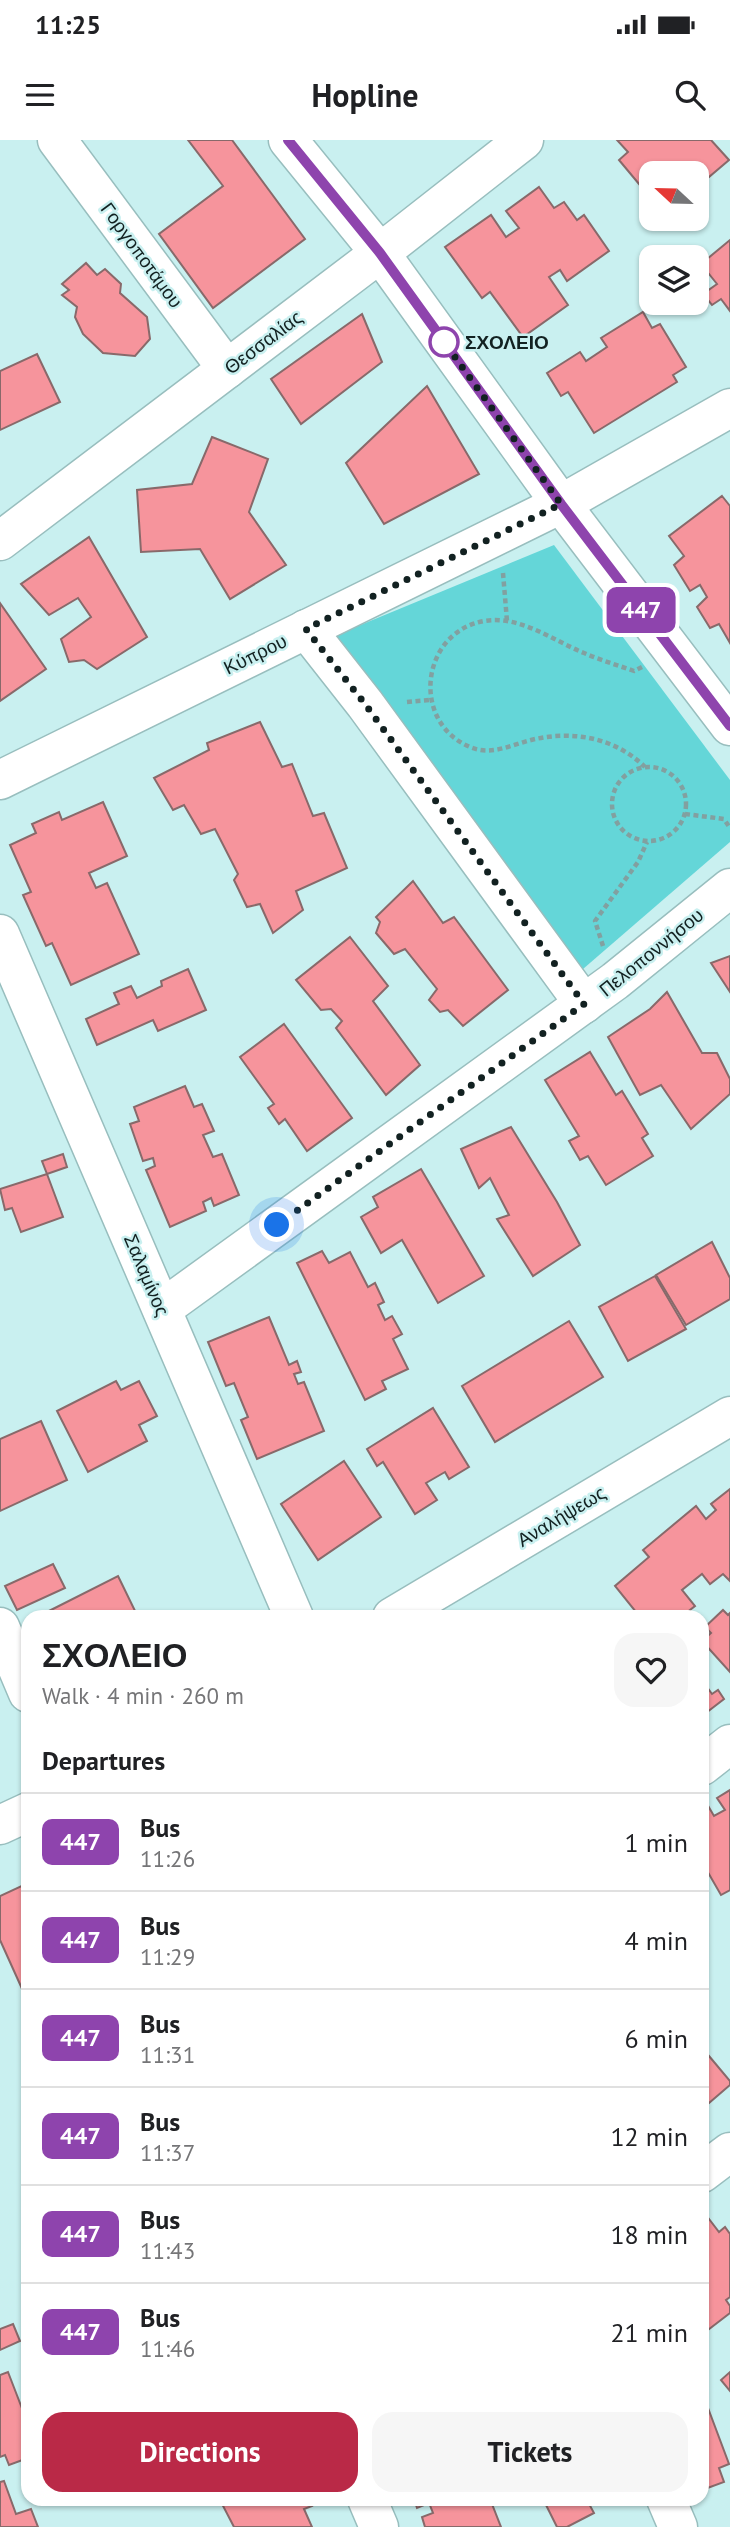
<!DOCTYPE html>
<meta charset="utf-8">
<style>
body{margin:0;font-family:"PT Sans",sans-serif;background:#f6f6f6;color:#202124;height:100vh;display:flex;flex-direction:column;font-size:26px;white-space:nowrap}
*{box-sizing:border-box;margin:0}
p{font-size:23px;color:#757577}
.icon{flex:none;width:38px;height:38px;fill:none;stroke:currentColor;stroke-width:2;stroke-linecap:round;stroke-linejoin:round}
.map{position:relative;flex:1;overflow:hidden}
.details{position:absolute;left:21px;top:1470px;width:688px;height:896px;display:flex;flex-direction:column;background:#fff;border-radius:21px;box-shadow:0 2px 5px #0004}
.details>*{flex:none}
.badge{padding:0 14px;border-radius:10px;font-size:24px;line-height:46px}
.needle{width:46px;rotate:292deg}
.buttons{position:absolute;left:639px;top:21px;display:grid;gap:14px}
.buttons a{display:grid;place-items:center;width:70px;height:70px;border-radius:14px;background:#fff;box-shadow:0 2px 5px #0004;font-size:35px}
.you{position:absolute;width:35px;height:35px;margin:-18px;border:5px solid #fff;border-radius:50%;background:#1a73e8;box-shadow:0 0 0 10px #1a73e833}
.map>.badge{position:absolute;translate:-50% -50%;box-shadow:0 0 0 4px #fff}
h2{padding:0 21px;font-size:26px;line-height:63px}
.round{display:grid;place-items:center;flex:none;width:74px;height:74px;border-radius:21px;background:#f6f6f6}
.headline{display:flex;align-items:center;justify-content:space-between;height:119px;padding:0 21px}
h1{font-size:33px;font-weight:700;line-height:52px}
.cta{display:flex;gap:14px;margin-top:auto;padding:14px 21px}
.cta a{flex:1;height:80px;border-radius:21px;background:#ba2947;color:#fff;font-size:28px;font-weight:700;line-height:80px;text-align:center}
.cta a+a{background:#f6f6f6;color:#202124}
ul{padding:0;list-style:none}
li{display:flex;align-items:center;gap:21px;height:98px;padding:0 21px;border-top:2px solid #e0e0e0}
li div{flex:1}
li b{display:block;font-size:26px}
li em{font-style:normal}
li .badge{min-width:77px;font-weight:700;text-align:center}
.status{display:flex;justify-content:space-between;align-items:center;height:49px;padding:0 35px;background:#fff;direction:ltr}
.status svg{height:19px;fill:currentColor}
header{display:flex;justify-content:space-between;align-items:center;height:91px;padding:0 21px;background:#fff;font-size:32px;font-weight:700}
.map>svg:first-child{display:block}
</style>
<div class="status"><b>11:25</b><svg viewBox="0 0 49 12"><path d="M0 12V9h3v3zM5 12V6h3v6zM10 12V3h3v9zM15 12V0h3v12zM26 1h20v11H26zM47 4h2v5h-2z"/></svg></div>
<header><svg class="icon" aria-label="menu" viewBox="0 0 24 24"><path d="M4 6h16M4 12h16M4 18h16"/></svg>Hopline<svg class="icon" aria-label="search" viewBox="0 0 24 24"><circle cx="10" cy="10" r="6"/><path d="M15 15l6 6"/></svg></header>
<div class="map">
<svg width="730" height="2387" viewBox="0 0 730 2387">
<rect width="100%" height="100%" fill="#c9f0f0"/>
<path fill="#64d6d8" d="M554,405L730,640V702L583,829L329,498Z"/>
<g fill="#f6949c" stroke="#88696a" stroke-width="2">
<path d="M188,0H232L305,99L213,168L159,94L223,46Z"/>
<path d="M617,0H711L729,20L696,48V33H651V47L644,50L619,20L628,12Z"/>
<path d="M539,47L554,68L564,62L577,80L584,75L609,111L567,141L560,130L549,137L568,165L523,197L490,152L482,158L445,107L491,75L506,97L519,88L506,71Z"/>
<path d="M730,100V171L721,159L712,165L703,154L717,144L701,124Z"/>
<path d="M86,123L97,135L105,129L121,144L120,153L147,177L150,199L135,216L103,213L83,194L75,177L77,167L62,155L69,150L62,144Z"/>
<path d="M643,172L652,188L660,184L686,227L673,235L677,242L594,293L568,252L561,256L547,233L580,212L586,221L607,207L601,198Z"/>
<path d="M362,174L382,222L301,284L271,239Z"/>
<path d="M37,214L60,262L0,290V231Z"/>
<path d="M427,246L479,334L384,384L346,323Z"/>
<path d="M212,297L268,319L249,372L286,425L230,459L200,409L141,412L137,350L192,344Z"/>
<path d="M722,356L730,366V503L719,484L710,488L697,467L707,457L700,445L690,451L674,425L684,416L669,396Z"/>
<path d="M89,397L147,497L97,529L84,520L69,522L61,499L91,477L78,458L49,475L21,444Z"/>
<path d="M0,463L46,529L0,561Z"/>
<path d="M260,582L282,627L292,624L313,676L324,673L347,728L296,751L303,770L273,793L260,764L247,767L234,740L238,734L215,689L201,694L184,665L173,670L154,638L209,610L207,603Z"/>
<path d="M103,662L127,716L89,733L96,748L107,743L139,814L71,845L52,803L46,806L23,755L31,752L10,705L36,693L32,684L59,672L62,680Z"/>
<path d="M413,741L443,783L454,777L508,850L463,886L448,870L440,872L429,860L437,849L405,809L394,814L376,793L380,782L376,777Z"/>
<path d="M350,797L388,846L373,861L420,925L386,955L336,888L342,881L331,869L321,870L296,840Z"/>
<path d="M730,816V852L711,823Z"/>
<path d="M188,829L206,870L158,891L153,880L97,905L86,879L119,864L114,853L131,846L137,858L162,846L161,841Z"/>
<path d="M667,852L702,913H717L730,939V954L691,989L661,945L640,955L608,897L650,869Z"/>
<path d="M284,884L352,978L307,1011L285,979L279,984L268,968L274,964L240,917Z"/>
<path d="M590,912L616,955L622,951L648,994L642,998L653,1016L606,1045L588,1016L580,1020L569,1001L579,996L545,940Z"/>
<path d="M185,946L194,967L202,964L214,991L203,995L213,1017L222,1014L239,1055L214,1066L211,1058L203,1062L206,1071L170,1087L146,1030L155,1026L153,1018L143,1021L130,984L139,981L134,967Z"/>
<path d="M511,987L557,1062L580,1105L533,1136L497,1079L509,1075L490,1038L479,1048L461,1009Z"/>
<path d="M63,1014L67,1027L47,1034L42,1021Z"/>
<path d="M421,1029L484,1136L438,1163L402,1100L381,1113L361,1077L378,1067L373,1057Z"/>
<path d="M47,1034L63,1077L21,1092L12,1068L5,1070L0,1049Z"/>
<path d="M712,1102L730,1138V1159L686,1185L656,1135Z"/>
<path d="M322,1111L329,1123L350,1112L368,1147L375,1143L384,1162L378,1165L385,1180L392,1176L402,1194L393,1199L408,1229L382,1241L386,1249L365,1260L297,1123Z"/>
<path d="M655,1136L686,1189L628,1221L599,1167Z"/>
<path d="M269,1177L289,1225L297,1221L301,1232L294,1234L298,1244L304,1242L324,1291L257,1319L241,1280L248,1277L234,1243L226,1246L208,1202Z"/>
<path d="M569,1181L603,1237L495,1302L462,1246Z"/>
<path d="M116,1241L121,1250L139,1241L157,1276L139,1285L147,1301L88,1332L57,1271Z"/>
<path d="M433,1268L469,1327L449,1339L445,1332L426,1343L437,1360L415,1374L383,1322L377,1326L367,1309Z"/>
<path d="M41,1281L67,1340L0,1371V1299Z"/>
<path d="M344,1321L381,1377L318,1420L281,1364Z"/>
<path d="M730,1349V1441L723,1434L710,1444L702,1434L682,1450L695,1466L681,1477H640L615,1446L649,1417L643,1410L696,1366L706,1379L716,1370L711,1364Z"/>
<path d="M53,1424L65,1448L17,1470L5,1446Z"/>
<path d="M118,1436L138,1477H45L43,1474Z"/>
<path d="M723,1470L728,1475L730,1473V1532L702,1501L711,1493L705,1487Z"/>
<path d="M702,1540L712,1554L718,1550L724,1559L702,1576Z"/>
<path d="M730,1650V1750L721,1755L702,1722V1667L707,1664L714,1676L725,1670L717,1658Z"/>
<path d="M28,1743V1862L0,1800V1756Z"/>
<path d="M709,1916L730,1941V1945L702,1969V1922Z"/>
<path d="M706,2075L719,2092L725,2087L730,2094V2157L726,2160L730,2166V2173L704,2193L702,2189V2079Z"/>
<path d="M13,2184L20,2201L0,2210V2189Z"/>
<path d="M8,2232L28,2284V2318L9,2325L5,2315L0,2317V2235Z"/>
<path d="M730,2232V2251L721,2240Z"/>
<path d="M702,2252L729,2324L719,2328L724,2342L702,2350Z"/>
<path d="M4,2341L16,2374L31,2369L38,2387H0V2342Z"/>
<path d="M227,2359H308L312,2366L304,2369L312,2387H234L221,2362Z"/>
<path d="M414,2359H477L479,2363L490,2359L501,2387H425L422,2377L433,2373L429,2363L417,2368Z"/>
<path d="M543,2359H594L588,2362L594,2373L567,2387H557Z"/>
</g>
<g fill="none" stroke-linecap="round" stroke-linejoin="round">
<defs>
<g id="minor">
<path d="M57,0L227,229"/>
<path d="M288,0L380,113L561,364L730,586"/>
<path d="M0,401L380,113L524,0"/>
<path d="M306,489L365,564L584,864"/>
<path d="M0,640L561,364L730,268"/>
<path d="M0,794L294,1477"/>
<path d="M162,1169L615,841L730,748"/>
<path d="M392,1477L730,1276"/>
<path d="M0,1487L28,1553"/>
<path d="M702,1626L730,1604"/>
<path d="M0,1685L28,1672"/>
<path d="M702,2033L730,2012"/>
<path d="M367,2359L379,2387"/>
<path d="M666,2359L678,2387"/>
</g>
</defs>
<use href="#minor" stroke="#98bebe" stroke-width="41"/>
<g stroke="#82a0a0" stroke-width="4.5" stroke-dasharray="5 3.5" stroke-linecap="butt">
<path d="M503,433L507,481"/>
<path d="M642,527L634,531C617,525 600,520 584,513C552,500 520,475 484,481C421,492 410,582 470,607C491,616 511,605 531,600C572,590 614,597 645,627"/>
<path d="M407,562L430,560"/>
<circle cx="649" cy="664" r="37"/>
<path d="M685,674L724,679L730,688"/>
<path d="M603,806L595,781L638,722L647,702"/>
</g>
<use href="#minor" stroke="#fff" stroke-width="38"/>
</g>
<g fill="none" stroke-linecap="round" stroke-linejoin="round">
<defs>
<path id="line" d="M288,0L380,113L561,364L730,586"/>
</defs>
<use href="#line" stroke="#fff" stroke-width="16"/>
<use href="#line" stroke="#8e44ad" stroke-width="10"/>
<path stroke="#122121" stroke-width="7" stroke-dasharray="0 12.6" d="M277,1085L584,864L365,564L306,489L561,364L442,199L444,202"/>
</g>
<circle fill="#fff" stroke="#8e44ad" stroke-width="3.5" cx="444" cy="202" r="14"/>
<g text-anchor="middle" stroke-width="5" stroke-linejoin="round" paint-order="stroke">
<g font-size="19" fill="#122121" stroke="#c9f0f0">
<text transform="translate(142 115) rotate(54)" y="7">Γοργοποτάμου</text>
<text transform="translate(263 202) rotate(-37)" y="7">Θεσσαλίας</text>
<text transform="translate(255 514) rotate(-26)" y="7">Κύπρου</text>
<text transform="translate(651 812) rotate(-39)" y="7">Πελοποννήσου</text>
<text transform="translate(147 1135) rotate(67)" y="7">Σαλαμίνος</text>
<text transform="translate(561 1376) rotate(-31)" y="7">Αναλήψεως</text>
</g>
<g font-size="19" font-weight="bold" fill="#122121" stroke="#c9f0f0" text-anchor="start">
<text x="465" y="209">ΣΧΟΛΕΙΟ</text>
</g>
</g>
</svg>
<div class="buttons">
<a><svg class="needle" viewBox="-14 -14 28 28"><path d="M0-13l5 13h-10z" fill="#e53935"/><path d="M0 13l5-13h-10z" fill="#757577"/></svg></a>
<a><svg class="icon" aria-label="layers" viewBox="0 0 24 24"><path d="M12 4l9 5-9 5-9-5zM3 14l9 5 9-5"/></svg></a>
</div>
<div class="you" style="left:277px;top:1085px"></div>
<b class="badge" style="left:641px;top:470px;background:#8e44ad;color:#fff">447</b>
<section class="details">
<div class="headline"><div><h1>ΣΧΟΛΕΙΟ</h1><p>Walk · 4 min · 260 m</p></div><a class="round"><svg class="icon" aria-label="heart" viewBox="0 0 24 24"><path d="M12 20l-8-8c-3-5 5-10 8-4 3-6 11-1 8 4z"/></svg></a></div>
<h2>Departures</h2>
<ul>
<li><span class="badge" style="background:#8e44ad;color:#fff">447</span><div><b>Bus</b><p>11:26</p></div><em>1 min</em></li>
<li><span class="badge" style="background:#8e44ad;color:#fff">447</span><div><b>Bus</b><p>11:29</p></div><em>4 min</em></li>
<li><span class="badge" style="background:#8e44ad;color:#fff">447</span><div><b>Bus</b><p>11:31</p></div><em>6 min</em></li>
<li><span class="badge" style="background:#8e44ad;color:#fff">447</span><div><b>Bus</b><p>11:37</p></div><em>12 min</em></li>
<li><span class="badge" style="background:#8e44ad;color:#fff">447</span><div><b>Bus</b><p>11:43</p></div><em>18 min</em></li>
<li><span class="badge" style="background:#8e44ad;color:#fff">447</span><div><b>Bus</b><p>11:46</p></div><em>21 min</em></li>
</ul>
<div class="cta"><a>Directions</a><a>Tickets</a></div>
</section>
</div>
